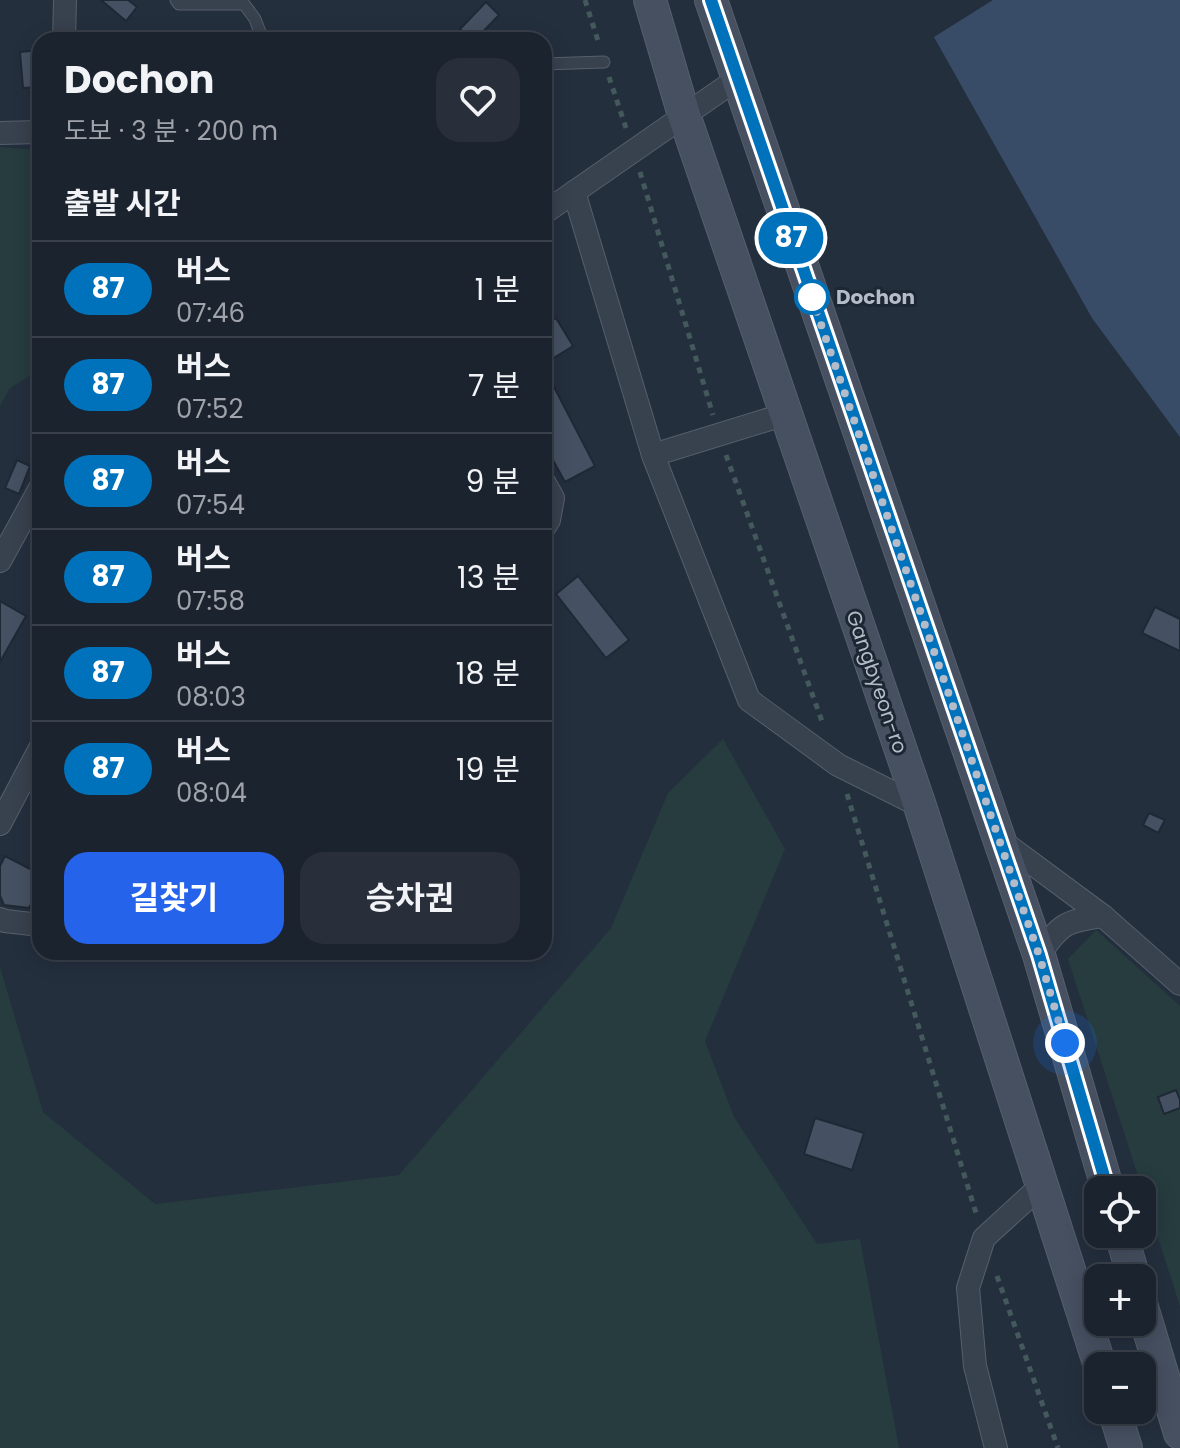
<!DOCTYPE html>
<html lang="ko">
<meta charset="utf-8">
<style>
body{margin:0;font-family:Poppins,"Noto Sans KR",sans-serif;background:#282f3a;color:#f1f3f6;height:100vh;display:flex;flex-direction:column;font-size:30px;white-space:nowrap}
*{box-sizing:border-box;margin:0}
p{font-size:26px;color:#a0a4aa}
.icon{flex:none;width:44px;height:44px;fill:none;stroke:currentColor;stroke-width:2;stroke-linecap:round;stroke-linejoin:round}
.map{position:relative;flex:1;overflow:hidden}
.panel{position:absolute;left:32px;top:32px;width:520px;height:928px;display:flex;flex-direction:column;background:#1b232e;border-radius:24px;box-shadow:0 4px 20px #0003,0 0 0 2px #39404a}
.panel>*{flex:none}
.badge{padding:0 16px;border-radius:26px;font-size:28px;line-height:52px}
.fabs{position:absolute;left:1084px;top:1176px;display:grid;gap:16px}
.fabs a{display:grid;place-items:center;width:72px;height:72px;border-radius:16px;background:#1b232e;box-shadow:0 4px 20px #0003,0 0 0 2px #39404a;font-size:40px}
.you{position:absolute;width:40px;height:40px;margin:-20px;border:6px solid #fff;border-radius:50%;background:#1a73e8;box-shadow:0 0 0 12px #1a73e833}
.map>.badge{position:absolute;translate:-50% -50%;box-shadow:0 0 0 4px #fff}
h2{padding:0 32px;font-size:30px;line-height:72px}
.round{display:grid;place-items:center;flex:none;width:84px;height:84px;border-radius:24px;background:#282f3a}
.summary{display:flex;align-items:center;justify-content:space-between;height:136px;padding:0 32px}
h1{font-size:38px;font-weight:700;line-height:60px}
.action{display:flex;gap:16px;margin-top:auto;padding:16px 32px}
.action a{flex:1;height:92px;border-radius:24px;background:#2563eb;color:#fff;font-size:32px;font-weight:700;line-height:92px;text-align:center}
.action a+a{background:#282f3a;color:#f1f3f6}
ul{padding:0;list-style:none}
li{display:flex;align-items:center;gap:24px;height:96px;padding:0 32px;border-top:2px solid #39404a}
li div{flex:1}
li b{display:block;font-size:30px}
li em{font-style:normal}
li .badge{min-width:88px;font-weight:700;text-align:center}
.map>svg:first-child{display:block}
</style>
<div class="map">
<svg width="1180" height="1448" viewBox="0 0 1180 1448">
<rect width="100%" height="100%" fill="#242f3e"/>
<g fill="#263c3f">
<path d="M0,147L40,150V370L10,388L0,406Z"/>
<path d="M723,739L785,849L705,1041L734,1117L817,1244L860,1239L899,1448H0V967L43,1112L155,1204L399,1175L611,928L668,793Z"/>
<path d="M1096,930L1180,1006V1306L1068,959Z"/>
</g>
<path fill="#394c67" d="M993,0H1180V437L1092,318L934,37Z"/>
<g fill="#455162" stroke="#1f2835" stroke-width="2">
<path d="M101,0H128L137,7L126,21Z"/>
<path d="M486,2L499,15L475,40H471L460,29Z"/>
<path d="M40,50V87L23,88L20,52Z"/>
<path d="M556,318L573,346L544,364V325Z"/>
<path d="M553,385L595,466L565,482L544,444V390Z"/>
<path d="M17,460L30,466L19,494L5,488Z"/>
<path d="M578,576L629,640L606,658L556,594Z"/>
<path d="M0,601L26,616L0,662Z"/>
<path d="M1155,607L1180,619V651L1142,633Z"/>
<path d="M1149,813L1165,820L1158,833L1143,825Z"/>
<path d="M5,856L40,874V887L29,908L4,905L0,896V866Z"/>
<path d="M1176,1090L1180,1100V1108L1164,1114L1158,1097Z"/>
<path d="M815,1118L864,1133L852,1170L804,1154Z"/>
</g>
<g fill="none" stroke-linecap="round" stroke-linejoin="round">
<defs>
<g id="lane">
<path d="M176,0L179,4H244L255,19L263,40"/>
<path d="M544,64L604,62"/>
</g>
<g id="street">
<path d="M64,40L65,0"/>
<path d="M0,133L40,132"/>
<path d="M574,192L653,455L749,700L838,765L920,806"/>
<path d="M544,213L737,79"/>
<path d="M653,455L786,414"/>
<path d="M544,482L553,498L549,520L544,528"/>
<path d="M0,561L40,488"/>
<path d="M0,824L40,748"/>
<path d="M999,839L1103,916L1180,984"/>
<path d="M0,919L5,921L40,925"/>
<path d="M1039,955C1061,924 1064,921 1103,916"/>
<path d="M996,1448L975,1366L968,1288L984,1238L1042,1185"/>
</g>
<g id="secondary">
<path d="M650,0L684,115L920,806L1100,1366"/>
<path d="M711,0L1039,955L1108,1190"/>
<path d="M1121,1234L1134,1278"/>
<path d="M1142,1307L1180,1433"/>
<path d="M1114,1410L1126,1448"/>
</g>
</defs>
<use href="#lane" stroke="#565f6c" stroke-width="13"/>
<use href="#street" stroke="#565f6c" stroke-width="24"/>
<use href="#secondary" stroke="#565f6c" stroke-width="34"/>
<g stroke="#44595c" stroke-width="5" stroke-dasharray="6 6" stroke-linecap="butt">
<path d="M585,0L599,44"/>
<path d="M609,77L626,128"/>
<path d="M640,172L713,415"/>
<path d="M726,455L823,724"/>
<path d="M847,794L976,1213"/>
<path d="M997,1276L1058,1448"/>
</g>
<use href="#lane" stroke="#38414e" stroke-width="11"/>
<use href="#street" stroke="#38414e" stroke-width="22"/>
<use href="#secondary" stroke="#465061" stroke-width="32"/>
</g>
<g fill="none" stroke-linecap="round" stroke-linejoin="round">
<defs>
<path id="line" d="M711,0L1039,955L1108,1190"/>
</defs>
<use href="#line" stroke="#fff" stroke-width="18"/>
<use href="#line" stroke="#0072bc" stroke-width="12"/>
<path stroke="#b4bcc9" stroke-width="8" stroke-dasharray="0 14.4" d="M812,297L807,284L1039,955L1065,1043"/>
</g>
<circle fill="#fff" stroke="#0072bc" stroke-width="4" cx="812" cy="297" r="16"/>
<g text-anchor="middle" stroke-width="6" stroke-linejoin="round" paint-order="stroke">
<g font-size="20" font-weight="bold" fill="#b4bcc9" stroke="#1d2633" text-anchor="start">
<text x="836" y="304">Dochon</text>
</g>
<g font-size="20" fill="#b4bcc9" stroke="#1d2633">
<text transform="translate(877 682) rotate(71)" y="7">Gangbyeon-ro</text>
</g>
</g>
</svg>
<div class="fabs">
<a><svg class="icon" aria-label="locate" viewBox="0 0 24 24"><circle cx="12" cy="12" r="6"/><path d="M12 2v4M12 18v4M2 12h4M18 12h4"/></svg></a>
<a>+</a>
<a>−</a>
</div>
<div class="you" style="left:1065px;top:1043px"></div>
<b class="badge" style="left:791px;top:238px;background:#0072bc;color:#fff">87</b>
<section class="panel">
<div class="summary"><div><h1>Dochon</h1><p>도보 · 3 분 · 200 m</p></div><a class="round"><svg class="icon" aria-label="heart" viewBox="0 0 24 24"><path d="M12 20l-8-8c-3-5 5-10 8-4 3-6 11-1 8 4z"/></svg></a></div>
<h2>출발 시간</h2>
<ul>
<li><span class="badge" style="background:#0072bc;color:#fff">87</span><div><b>버스</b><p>07:46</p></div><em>1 분</em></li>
<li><span class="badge" style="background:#0072bc;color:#fff">87</span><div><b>버스</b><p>07:52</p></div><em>7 분</em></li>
<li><span class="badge" style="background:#0072bc;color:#fff">87</span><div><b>버스</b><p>07:54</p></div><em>9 분</em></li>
<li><span class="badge" style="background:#0072bc;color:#fff">87</span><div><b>버스</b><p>07:58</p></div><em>13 분</em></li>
<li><span class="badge" style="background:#0072bc;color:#fff">87</span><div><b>버스</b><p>08:03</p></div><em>18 분</em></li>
<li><span class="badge" style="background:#0072bc;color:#fff">87</span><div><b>버스</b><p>08:04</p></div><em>19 분</em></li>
</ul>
<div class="action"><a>길찾기</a><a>승차권</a></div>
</section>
</div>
